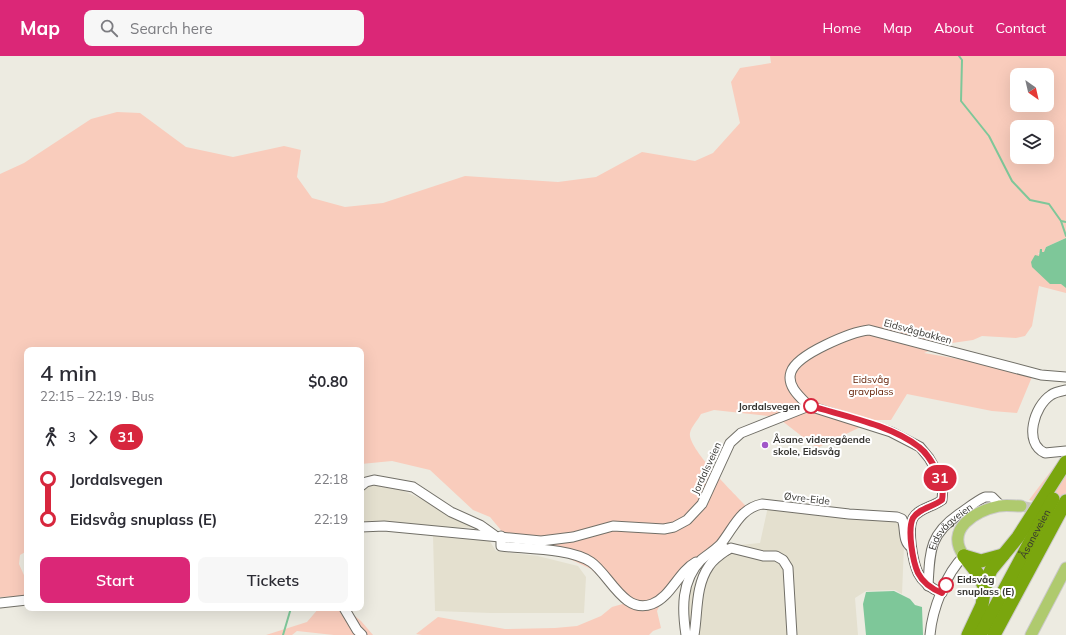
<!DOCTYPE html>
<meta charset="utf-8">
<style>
body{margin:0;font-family:Mulish,sans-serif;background:#f7f7f7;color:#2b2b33;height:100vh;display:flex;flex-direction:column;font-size:15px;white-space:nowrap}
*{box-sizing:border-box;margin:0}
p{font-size:13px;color:#7c7c81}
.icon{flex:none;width:22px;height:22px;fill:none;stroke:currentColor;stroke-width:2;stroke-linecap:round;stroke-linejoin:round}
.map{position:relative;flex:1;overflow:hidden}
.drawer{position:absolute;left:24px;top:291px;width:340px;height:264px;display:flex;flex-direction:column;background:#fff;border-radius:8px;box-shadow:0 4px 16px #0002}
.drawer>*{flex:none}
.badge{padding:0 8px;border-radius:13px;font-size:14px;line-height:26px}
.needle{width:26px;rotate:146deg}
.buttons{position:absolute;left:1010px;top:12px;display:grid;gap:8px}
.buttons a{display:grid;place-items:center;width:44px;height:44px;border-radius:8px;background:#fff;box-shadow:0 4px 16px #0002;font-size:20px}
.map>.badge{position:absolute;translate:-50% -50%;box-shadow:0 0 0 2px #fff}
.legs{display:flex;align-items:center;gap:6px;height:44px;padding:0 16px;font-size:13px}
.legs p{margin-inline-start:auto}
.headline{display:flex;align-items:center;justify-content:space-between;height:68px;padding:0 16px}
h1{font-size:22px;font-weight:600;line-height:30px}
.primary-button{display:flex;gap:8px;margin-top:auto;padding:8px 16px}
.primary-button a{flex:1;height:46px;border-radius:8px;background:#db2777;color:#fff;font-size:16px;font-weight:600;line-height:46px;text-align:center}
.primary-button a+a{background:#f7f7f7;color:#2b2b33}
ul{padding:0 16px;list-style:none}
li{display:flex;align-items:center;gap:14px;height:40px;font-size:15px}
li i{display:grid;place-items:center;width:6px;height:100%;margin:0 5px;background:currentColor}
li i::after{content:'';width:10px;height:10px;margin:-5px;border:3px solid;border-radius:50%;background:#fff}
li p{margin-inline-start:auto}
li:first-child i{background:linear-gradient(#0000 50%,currentColor 0)}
li:last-child i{background:linear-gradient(currentColor 50%,#0000 0)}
header{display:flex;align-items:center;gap:24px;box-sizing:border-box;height:56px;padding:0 20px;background:#db2777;color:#fff}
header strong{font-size:19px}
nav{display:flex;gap:22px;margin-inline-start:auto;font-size:14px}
.search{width:280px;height:36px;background:#f7f7f7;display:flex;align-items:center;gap:10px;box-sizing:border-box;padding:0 14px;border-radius:8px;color:#7c7c81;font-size:15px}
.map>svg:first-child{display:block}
</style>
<header>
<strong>Map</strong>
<div class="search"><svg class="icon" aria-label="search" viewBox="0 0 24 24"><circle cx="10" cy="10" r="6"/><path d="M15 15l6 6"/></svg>Search here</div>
<nav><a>Home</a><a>Map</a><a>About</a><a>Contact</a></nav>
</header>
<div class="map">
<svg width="1066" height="579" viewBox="0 0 1066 579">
<rect width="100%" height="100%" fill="#edebe1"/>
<g fill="#e4e0cf">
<path d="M377,423L484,471L361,475V424Z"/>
<path d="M769,446L905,465L902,538L895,534L866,535L855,542L858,579H687L689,538L699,519L707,505L728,490L760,487Z"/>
<path d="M433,480L489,484L496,495L538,500L578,510L586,521L584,557H491L435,555Z"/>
</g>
<g fill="#f9ccbc" fill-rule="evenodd">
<path d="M770,0H1066V182L1046,191L1044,196L1038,197L1066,232V237L1039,230L1032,270L1025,280L1016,282L982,280L973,284L945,288L924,297L1034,316L1017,357L992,355L907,338L891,364H875L817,392L777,361L714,354L701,358C698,364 691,371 690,377C687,392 736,439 747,451L741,469L718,493L664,540L657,555L661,572L653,575L649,579H422L416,578L438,561L505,573L555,572L577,570L601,560L612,551L626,547L591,513L555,496L505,479L490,461L473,454L430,414L392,405L361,408V294H27V495L20,499L19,508L27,526V540L0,541V118L24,107L91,63L117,56L140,57L186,91L233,101L284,90L301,94L297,121L312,142L345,151L383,147L465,120L558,126L596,121L642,96L695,105L713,97L740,67L731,26L740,12L771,7ZM1017,19H1047V49H1017ZM1017,71H1047V101H1017Z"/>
<path d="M1066,395V455L989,579H985L1053,451L1029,444Z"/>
<path d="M319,552H345L361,565L373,579H334L297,575L292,579H266L307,566Z"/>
</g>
<g fill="#7ec799">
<path d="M1066,182V232L1061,228H1050L1032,211L1031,206L1035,199L1039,200L1040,193H1042V196H1044L1046,191Z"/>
<path d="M894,535L910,543L915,549L922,551L923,579H866L863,548L866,536Z"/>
</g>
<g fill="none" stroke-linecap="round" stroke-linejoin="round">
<g stroke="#7ec799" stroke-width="2">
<path d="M959,0L962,4L961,45L989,80L1012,125L1030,144L1049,148L1061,165L1066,166"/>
<path d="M1061,165L1066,180"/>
<path d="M283,579L291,552"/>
</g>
<path stroke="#c8c7be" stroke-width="11" stroke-dasharray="11 5.5" stroke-linecap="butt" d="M1021,450L1066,460"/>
<defs>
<g id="minor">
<path d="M809,350C801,342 786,330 791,316C797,298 851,276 869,274L1041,319L1066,321"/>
<path d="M1066,395L1045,397C1023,387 1034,350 1051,339C1055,336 1061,335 1066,334"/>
<path d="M361,430L366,426L374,424L413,431L451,456L480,469L494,479"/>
<path d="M361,471L384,470L541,485L573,481L613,470L664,473L674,471L687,464L702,448L730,387L741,377L809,350L891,376L920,391L929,402L940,421L943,431L942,444C933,451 919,452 913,462C907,474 913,506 918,517C923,527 932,533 942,537"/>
<path d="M501,480V490C526,493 570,492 591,506C609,518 624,559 652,548C671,541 678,516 696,506"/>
<path d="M727,494L731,492L763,500H776L783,504L788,512L792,579"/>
<path id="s1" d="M928,530C930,495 929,479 959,458C968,452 976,445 985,441H992L1001,450"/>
<path d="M0,547L27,544"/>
<path d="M344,552L357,574L362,579"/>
<path d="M686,579C682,553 681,525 701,504C707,499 714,495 720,489C734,472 739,453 762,448L849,458L897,461L902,463C906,472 902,485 911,491"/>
<path d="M694,579C698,557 695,530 709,510C713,504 721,498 727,494L723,491"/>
<path d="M930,579C932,554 946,517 964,500"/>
</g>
<g id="major">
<path d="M964,500C944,473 976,455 999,450C1006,449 1014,450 1021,450"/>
<path d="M1031,579L1066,512"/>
</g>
<g id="highway">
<path d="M964,500L981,505L1003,499"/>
<path d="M964,500L978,518L985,532"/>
<path d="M968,579L982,549L986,525L991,514L1018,481L1066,406"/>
<path id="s2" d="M980,579L1053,443"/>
<path d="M994,579L1066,445"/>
</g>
</defs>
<use href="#minor" stroke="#716f67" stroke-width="11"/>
<use href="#major" stroke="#cbcac9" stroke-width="13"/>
<use href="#highway" stroke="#cbcac9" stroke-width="15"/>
<use href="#minor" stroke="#fff" stroke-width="9"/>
<use href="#major" stroke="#afca6e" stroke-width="11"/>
<use href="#highway" stroke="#7aa60e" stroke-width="13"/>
</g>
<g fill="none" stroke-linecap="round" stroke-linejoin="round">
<defs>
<path id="line-1" d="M811,350C844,360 891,369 919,391C927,397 932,406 937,415C942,425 944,433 942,444C933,451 919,452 913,462C907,474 913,506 918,517C923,527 932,533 942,537L946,529"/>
</defs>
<use href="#line-1" stroke="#fff" stroke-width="9"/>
<use href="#line-1" stroke="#d7263d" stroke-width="6"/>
</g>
<g fill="#fff" stroke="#d7263d" stroke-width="2">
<circle cx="811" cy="350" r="7"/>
<circle cx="946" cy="529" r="7"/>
</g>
<circle fill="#a156c9" stroke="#fff" stroke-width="1.5" cx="765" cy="389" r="4"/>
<g text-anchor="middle" stroke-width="4" stroke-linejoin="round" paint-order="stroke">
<g font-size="10" fill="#363531" stroke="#fff">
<text transform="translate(918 275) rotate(15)" y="4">Eidsvågbakken</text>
<text transform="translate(706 412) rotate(-65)" y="4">Jordalsveien</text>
<text transform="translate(807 442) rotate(7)" y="4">Øvre-Eide</text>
<text dy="4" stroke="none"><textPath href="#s1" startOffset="67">Eidsvågveien</textPath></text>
<text dy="4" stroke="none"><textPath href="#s2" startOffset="115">Åsaneveien</textPath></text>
</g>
<g font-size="10" fill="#632005" stroke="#fff">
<text x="871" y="327">Eidsvåg<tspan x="871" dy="12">gravplass</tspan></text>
</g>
<g font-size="10" font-weight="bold" fill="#363531" stroke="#fff" text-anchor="end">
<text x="800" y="354">Jordalsvegen</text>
<text x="957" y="527" text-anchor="start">Eidsvåg<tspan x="957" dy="12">snuplass (E)</tspan></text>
</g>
<g font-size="10" font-weight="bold" fill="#363531" stroke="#fff" text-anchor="start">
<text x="773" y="387">Åsane videregående<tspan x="773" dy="12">skole, Eidsvåg</tspan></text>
</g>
</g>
</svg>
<div class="buttons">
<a><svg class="needle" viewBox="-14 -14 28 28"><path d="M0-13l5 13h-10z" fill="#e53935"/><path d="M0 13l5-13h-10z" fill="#7c7c81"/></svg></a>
<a><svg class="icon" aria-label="layers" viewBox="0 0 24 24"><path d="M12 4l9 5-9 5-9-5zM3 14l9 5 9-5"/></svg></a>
</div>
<b class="badge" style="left:940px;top:422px;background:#d7263d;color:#fff">31</b>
<section class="drawer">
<div class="headline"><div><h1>4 min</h1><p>22:15 – 22:19 · Bus</p></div><b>$0.80</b></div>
<div class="legs"><svg class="icon" aria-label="walk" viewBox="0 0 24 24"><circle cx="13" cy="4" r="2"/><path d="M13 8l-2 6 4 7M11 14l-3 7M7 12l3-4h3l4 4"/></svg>3<svg class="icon" aria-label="forward" viewBox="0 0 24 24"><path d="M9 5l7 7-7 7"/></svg><b class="badge" style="background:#d7263d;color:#fff">31</b></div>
<ul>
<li><i style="color:#d7263d"></i><b>Jordalsvegen</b><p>22:18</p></li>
<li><i style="color:#d7263d"></i><b>Eidsvåg snuplass (E)</b><p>22:19</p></li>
</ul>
<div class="primary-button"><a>Start</a><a>Tickets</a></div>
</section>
</div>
